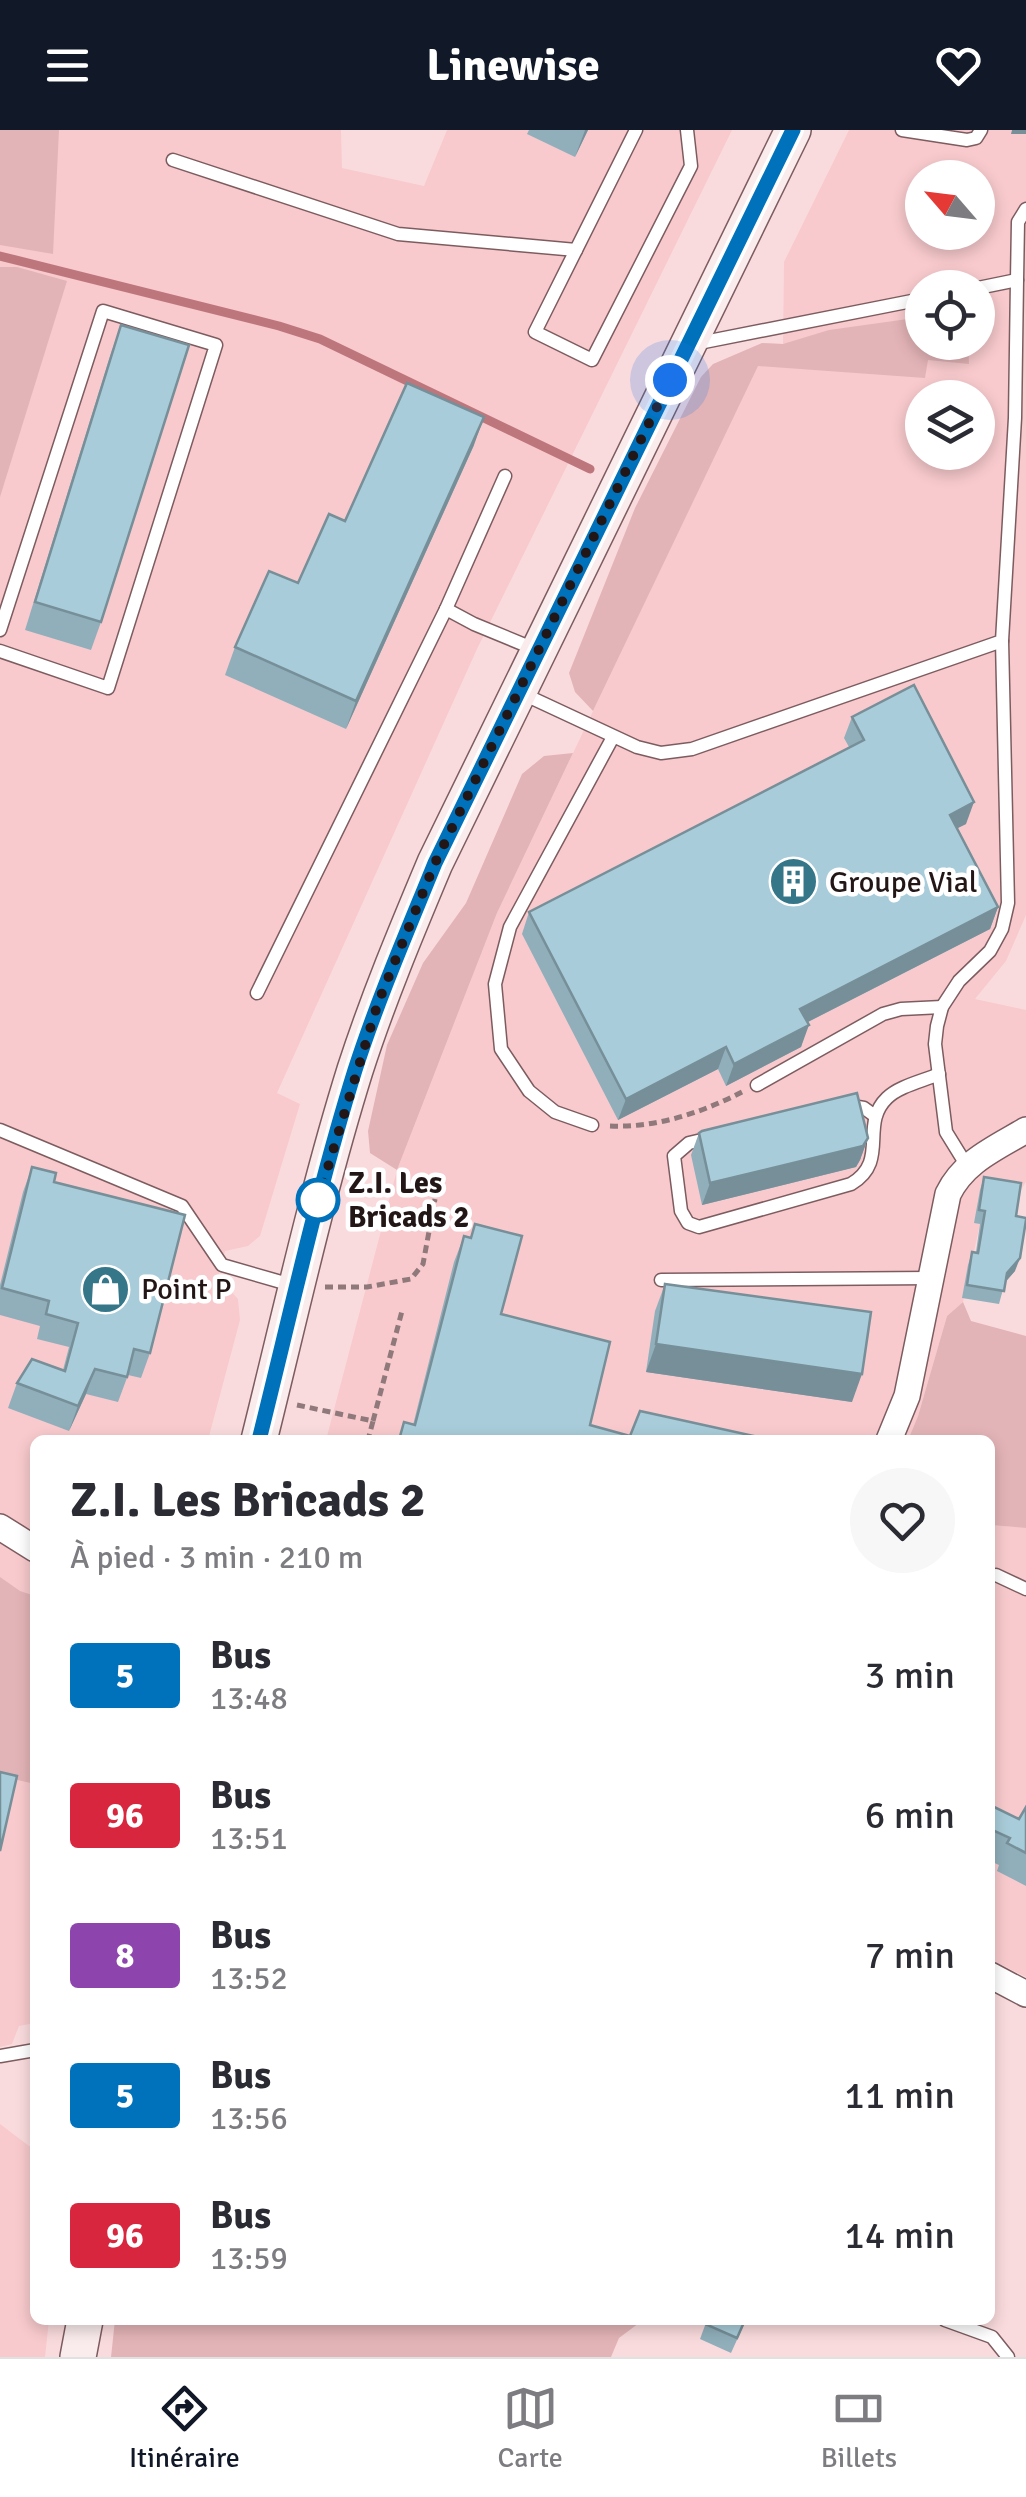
<!DOCTYPE html>
<html lang="fr">
<meta charset="utf-8">
<style>
body{margin:0;font-family:Signika,sans-serif;background:#f7f7f7;color:#2b2b33;height:100vh;display:flex;flex-direction:column;font-size:38px;white-space:nowrap}
*{box-sizing:border-box;margin:0}
p{font-size:32px;color:#7c7c81}
.icon{flex:none;width:55px;height:55px;fill:none;stroke:currentColor;stroke-width:2;stroke-linecap:round;stroke-linejoin:round}
.map{position:relative;flex:1;overflow:hidden}
.drawer{position:absolute;left:30px;top:1305px;width:965px;height:890px;display:flex;flex-direction:column;background:#fff;border-radius:15px;box-shadow:0 5px 15px #0003}
.drawer>*{flex:none}
.badge{padding:0 20px;border-radius:8px;font-size:35px;line-height:65px}
.needle{width:65px;rotate:298deg}
.controls{position:absolute;left:905px;top:30px;display:grid;gap:20px}
.controls a{display:grid;place-items:center;width:90px;height:90px;border-radius:50%;background:#fff;box-shadow:0 5px 15px #0003;font-size:50px}
.you{position:absolute;width:50px;height:50px;margin:-25px;border:8px solid #fff;border-radius:50%;background:#1a73e8;box-shadow:0 0 0 15px #1a73e833}
.map>.badge{position:absolute;translate:-50% -50%;box-shadow:0 0 0 5px #fff}
.round{display:grid;place-items:center;flex:none;width:105px;height:105px;border-radius:52px;background:#f7f7f7}
.head{display:flex;align-items:center;justify-content:space-between;height:170px;padding:0 40px}
h1{font-size:48px;font-weight:700;line-height:75px}
ul{padding:0;list-style:none}
li{display:flex;align-items:center;gap:30px;height:140px;padding:0 40px}
li div{flex:1}
li b{display:block;font-size:38px}
li em{font-style:normal}
li .badge{min-width:110px;font-weight:700;text-align:center}
header{display:flex;justify-content:space-between;align-items:center;height:130px;padding:0 40px;background:#111827;color:#fff;font-size:45px;font-weight:700}
.tab-bar{display:flex;justify-content:space-around;align-items:center;height:140px;border-top:2px solid #e1e1e2;background:#fff;font-size:28px;color:#7c7c81}
.tab-bar a{display:grid;justify-items:center;gap:5px}
.tab-bar .active{color:#111827}
.map>svg:first-child{display:block}
</style>
<header><svg class="icon" aria-label="menu" viewBox="0 0 24 24"><path d="M4 6h16M4 12h16M4 18h16"/></svg>Linewise<svg class="icon" aria-label="heart" viewBox="0 0 24 24"><path d="M12 20l-8-8c-3-5 5-10 8-4 3-6 11-1 8 4z"/></svg></header>
<div class="map">
<svg width="1026" height="2227" viewBox="0 0 1026 2227">
<rect width="100%" height="100%" fill="#fadbdd"/>
<g fill="#f8cacd" fill-rule="evenodd">
<path d="M0,0H341L342,38L424,56L447,0H732L477,519L277,963L300,974L260,1106L248,1116L225,1121L218,1147L238,1169L240,1190L208,1310H35V1893L19,1896L12,1914L0,1917Z"/>
<path d="M849,0H1026V785L1006,831L975,869L1026,880V1052L1017,1066L974,1092L980,1094L963,1172L947,1186L918,1286L908,1310H326L397,1040L497,783L760,230L762,213L783,214L784,132ZM922,48H978V102H922ZM922,158H978V212H922ZM922,268H978V322H922Z"/>
<path d="M990,1395L1026,1398V1847L990,1829Z"/>
<path d="M0,1994L29,2016H35V2190H49L45,2227H0Z"/>
</g>
<g fill="#e3b4b7">
<path d="M0,0H59L53,124L0,115Z"/>
<path d="M0,137H17L67,151L0,367Z"/>
<path d="M922,187V212L968,213L969,234L928,230L925,248L758,236L593,581L575,562L569,543L635,378L701,247L713,234L762,213L783,214L829,200Z"/>
<path d="M573,623L497,783L397,1040L370,1023L368,1001L387,915L423,833L466,773L522,644L544,626Z"/>
<path d="M963,1172L971,1191L1026,1206V1398L990,1395V1310H908L918,1286L947,1186Z"/>
<path d="M0,1447L20,1461L35,1466V1654L0,1646Z"/>
<path d="M115,2190H643L619,2208L611,2227H111Z"/>
</g>
<g fill="none" stroke-linecap="round" stroke-linejoin="round">
<path stroke="#bd767c" stroke-width="9" d="M0,126L279,196L320,209L590,339"/>
<defs>
<g id="lane">
<path d="M636,0L535,202L592,230L691,36L687,0"/>
<path d="M902,0L967,10L976,8L981,0"/>
<path d="M173,30L398,104L576,120"/>
<path d="M1017,150L1018,92L1026,79"/>
<path d="M694,214L922,169"/>
<path d="M446,479L505,346"/>
<path d="M0,500L103,181L216,215L108,558L0,521"/>
<path d="M521,563L637,617L661,623L692,619L1002,511L1015,288L1017,150L978,158"/>
<path d="M257,863L446,479L474,494L537,520"/>
<path d="M757,955L883,884L901,879L942,877"/>
<path d="M846,975L864,978L875,986"/>
<path d="M592,995L555,982L529,961L501,919L495,854L510,797L613,607"/>
<path d="M0,1000L182,1076L222,1135L295,1156"/>
<path d="M710,1008L689,1013L674,1026L681,1081L688,1093L699,1097L851,1054C890,1031 859,995 887,968C899,956 923,951 939,944"/>
<path d="M967,1036L946,1002L935,914L937,896L942,877L959,851L990,821L1002,799L1008,773L1002,511"/>
<path d="M661,1150L932,1148"/>
<path d="M996,1445L1026,1459"/>
<path d="M0,1926L35,1920"/>
<path d="M945,2190L992,2207L1008,2227"/>
</g>
<g id="street">
<path d="M889,1310L907,1266L948,1064C964,1031 996,1018 1026,1000"/>
<path d="M0,1397L35,1419"/>
<path d="M990,1845L1026,1864"/>
</g>
<g id="secondary">
<path d="M259,1310C290,1186 317,1062 355,940C378,869 406,802 435,733L793,0"/>
<path d="M78,2227L85,2190"/>
</g>
</defs>
<use href="#lane" stroke="#7d5c5f" stroke-width="15"/>
<use href="#street" stroke="#7d5c5f" stroke-width="28"/>
<use href="#secondary" stroke="#7d5c5f" stroke-width="38"/>
<g stroke="#8f797a" stroke-width="5" stroke-dasharray="8 5" stroke-linecap="butt">
<path d="M610,996C656,998 701,983 742,962"/>
<path d="M325,1157H367L411,1149L423,1134L435,1069"/>
<path d="M297,1275L373,1291L368,1310"/>
<path d="M373,1291L402,1181"/>
</g>
<use href="#lane" stroke="#fff" stroke-width="12"/>
<use href="#street" stroke="#fff" stroke-width="25"/>
<use href="#secondary" stroke="#faebec" stroke-width="35"/>
</g>
<g fill="#90afbb">
<path d="M529,0H588L575,27L527,4Z"/>
<path d="M121,195L101,492L91,520L25,500L111,223Z"/>
<path d="M474,315L346,599L225,545L235,517L298,453L345,391Z"/>
<path d="M852,587L966,694L957,698L998,777L990,799L808,892L801,917L726,956L718,939L618,990L522,804L529,782L849,617L844,608Z"/>
<path d="M699,1003L868,1008L860,1030L856,1037L702,1075L691,1025Z"/>
<path d="M32,1037L54,1052L150,1223L141,1248L128,1245L118,1272L86,1264L69,1301L8,1278L17,1253L63,1240L69,1217L37,1209L40,1196L0,1185V1155L23,1062Z"/>
<path d="M984,1047L1016,1086L1015,1141L1005,1152L999,1174L962,1168L968,1135L972,1122H976L980,1094L974,1093L980,1060Z"/>
<path d="M475,1094L501,1184L590,1295L630,1306L762,1310H398L404,1292L413,1295L454,1132L464,1106L470,1108Z"/>
<path d="M665,1154L852,1272L646,1242L655,1181Z"/>
<path d="M990,1675L1019,1689L1026,1677V1756L997,1741L999,1735L990,1731Z"/>
<path d="M707,2190H746L731,2223L700,2209Z"/>
</g>
<g fill="#768f98">
<path d="M585,0H588L575,27L584,3Z"/>
<path d="M1012,0H1026V4H1011Z"/>
<path d="M484,287L474,315L346,599L356,571Z"/>
<path d="M974,672L966,694L942,706L950,685Z"/>
<path d="M998,777L990,799L792,900L800,879Z"/>
<path d="M809,895L801,917L726,956L734,934Z"/>
<path d="M726,917L718,939L618,990L626,969Z"/>
<path d="M868,1008L860,1030L856,1037L702,1075L710,1053Z"/>
<path d="M1020,1128L1015,1141L1002,1156L1007,1143Z"/>
<path d="M656,1214L862,1244L852,1272L646,1242Z"/>
<path d="M95,1239L86,1264L69,1301L78,1276Z"/>
</g>
<g fill="#a8ccd9" stroke="#768f98" stroke-width="2.5">
<path d="M121,195L189,215L101,492L35,472Z"/>
<path d="M407,253L484,287L356,571L235,517L269,441L298,453L329,384L345,391Z"/>
<path d="M914,555L974,672L950,685L998,777L800,879L809,895L734,934L726,917L626,969L529,782L864,610L852,587Z"/>
<path d="M857,963L868,1008L863,1016L710,1053L699,1003L702,1001Z"/>
<path d="M32,1037L56,1043L54,1052L185,1085L150,1223L134,1219L127,1247L95,1239L78,1276L17,1253L32,1229L65,1241L78,1193L46,1184L49,1171L2,1158Z"/>
<path d="M984,1047L1021,1053L1016,1086L1026,1088V1090L1020,1128L1007,1143L1004,1161L967,1155L972,1122L978,1123L985,1081L979,1080Z"/>
<path d="M475,1094L522,1106L501,1184L610,1212L590,1295L630,1306L640,1281L763,1308L762,1310H399L404,1292L415,1295L464,1106L471,1108Z"/>
<path d="M665,1154L871,1182L862,1244L656,1214Z"/>
<path d="M0,1642L17,1646L0,1721Z"/>
<path d="M990,1675L1019,1689L1026,1677V1723L1007,1713L1010,1708L990,1699Z"/>
<path d="M707,2190H745L737,2208L705,2194Z"/>
</g>
<g fill="none" stroke-linecap="round" stroke-linejoin="round">
<defs>
<path id="line" d="M259,1310C290,1186 317,1062 355,940C378,869 407,802 435,733L793,0"/>
</defs>
<use href="#line" stroke="#fff" stroke-width="22"/>
<use href="#line" stroke="#0072bc" stroke-width="15"/>
<path stroke="#231617" stroke-width="10" stroke-dasharray="0 18" d="M318,1070L378,873L435,733L670,250"/>
</g>
<defs>
<symbol id="building-disc" viewBox="-11 -11 22 22"><circle r="9.5" fill="#357689" stroke="#fff"/><path d="M-4-6H4V6H1V3H-1V6H-4ZM-2.5-4.3h1.7v1.8h-1.7ZM.8-4.3h1.7v1.8H.8ZM-2.5-1h1.7V.8h-1.7ZM.8-1h1.7V.8H.8Z" fill="#fff"/></symbol>
<symbol id="shop-disc" viewBox="-11 -11 22 22"><circle r="9.5" fill="#357689" stroke="#fff"/><path d="M-5-2.5h2.3a2.7 3.5 0 0 1 5.4 0H5L5.5 6h-11ZM-1.5-2.5h3a1.5 2.3 0 0 0-3 0Z" fill="#fff"/></symbol>
</defs>
<g fill-rule="evenodd">
<use href="#building-disc" x="766" y="724" width="55" height="55"/>
<use href="#shop-disc" x="78" y="1132" width="55" height="55"/>
</g>
<circle fill="#fff" stroke="#0072bc" stroke-width="5" cx="318" cy="1070" r="20"/>
<g text-anchor="middle" stroke-width="9" stroke-linejoin="round" paint-order="stroke">
<g font-size="30" fill="#231617" stroke="#fff" text-anchor="start">
<text x="829" y="762">Groupe Vial</text>
<text x="141" y="1169">Point P</text>
</g>
<g font-size="30" font-weight="bold" fill="#231617" stroke="#fff" text-anchor="start">
<text x="348" y="1063">Z.I. Les<tspan x="348" dy="34">Bricads 2</tspan></text>
</g>
</g>
</svg>
<div class="controls">
<a><svg class="needle" viewBox="-14 -14 28 28"><path d="M0-13l5 13h-10z" fill="#e53935"/><path d="M0 13l5-13h-10z" fill="#7c7c81"/></svg></a>
<a><svg class="icon" aria-label="locate" viewBox="0 0 24 24"><circle cx="12" cy="12" r="6"/><path d="M12 2v4M12 18v4M2 12h4M18 12h4"/></svg></a>
<a><svg class="icon" aria-label="layers" viewBox="0 0 24 24"><path d="M12 4l9 5-9 5-9-5zM3 14l9 5 9-5"/></svg></a>
</div>
<div class="you" style="left:670px;top:250px"></div>
<section class="drawer">
<div class="head"><div><h1>Z.I. Les Bricads 2</h1><p>À pied · 3 min · 210 m</p></div><a class="round"><svg class="icon" aria-label="heart" viewBox="0 0 24 24"><path d="M12 20l-8-8c-3-5 5-10 8-4 3-6 11-1 8 4z"/></svg></a></div>
<ul>
<li><span class="badge" style="background:#0072bc;color:#fff">5</span><div><b>Bus</b><p>13:48</p></div><em>3 min</em></li>
<li><span class="badge" style="background:#d7263d;color:#fff">96</span><div><b>Bus</b><p>13:51</p></div><em>6 min</em></li>
<li><span class="badge" style="background:#8e44ad;color:#fff">8</span><div><b>Bus</b><p>13:52</p></div><em>7 min</em></li>
<li><span class="badge" style="background:#0072bc;color:#fff">5</span><div><b>Bus</b><p>13:56</p></div><em>11 min</em></li>
<li><span class="badge" style="background:#d7263d;color:#fff">96</span><div><b>Bus</b><p>13:59</p></div><em>14 min</em></li>
</ul>
</section>
</div>
<nav class="tab-bar">
<a class="active"><svg class="icon" aria-label="directions" viewBox="0 0 24 24"><path d="M12 3l9 9-9 9-9-9zM9 14v-3h6M13 9l2 2-2 2"/></svg>Itinéraire</a>
<a><svg class="icon" aria-label="map" viewBox="0 0 24 24"><path d="M3 6l6-2 6 2 6-2v14l-6 2-6-2-6 2zM9 4v14M15 6v14"/></svg>Carte</a>
<a><svg class="icon" aria-label="tickets" viewBox="0 0 24 24"><path d="M3 7h18v10H3zM15 7v10"/></svg>Billets</a>
</nav>
